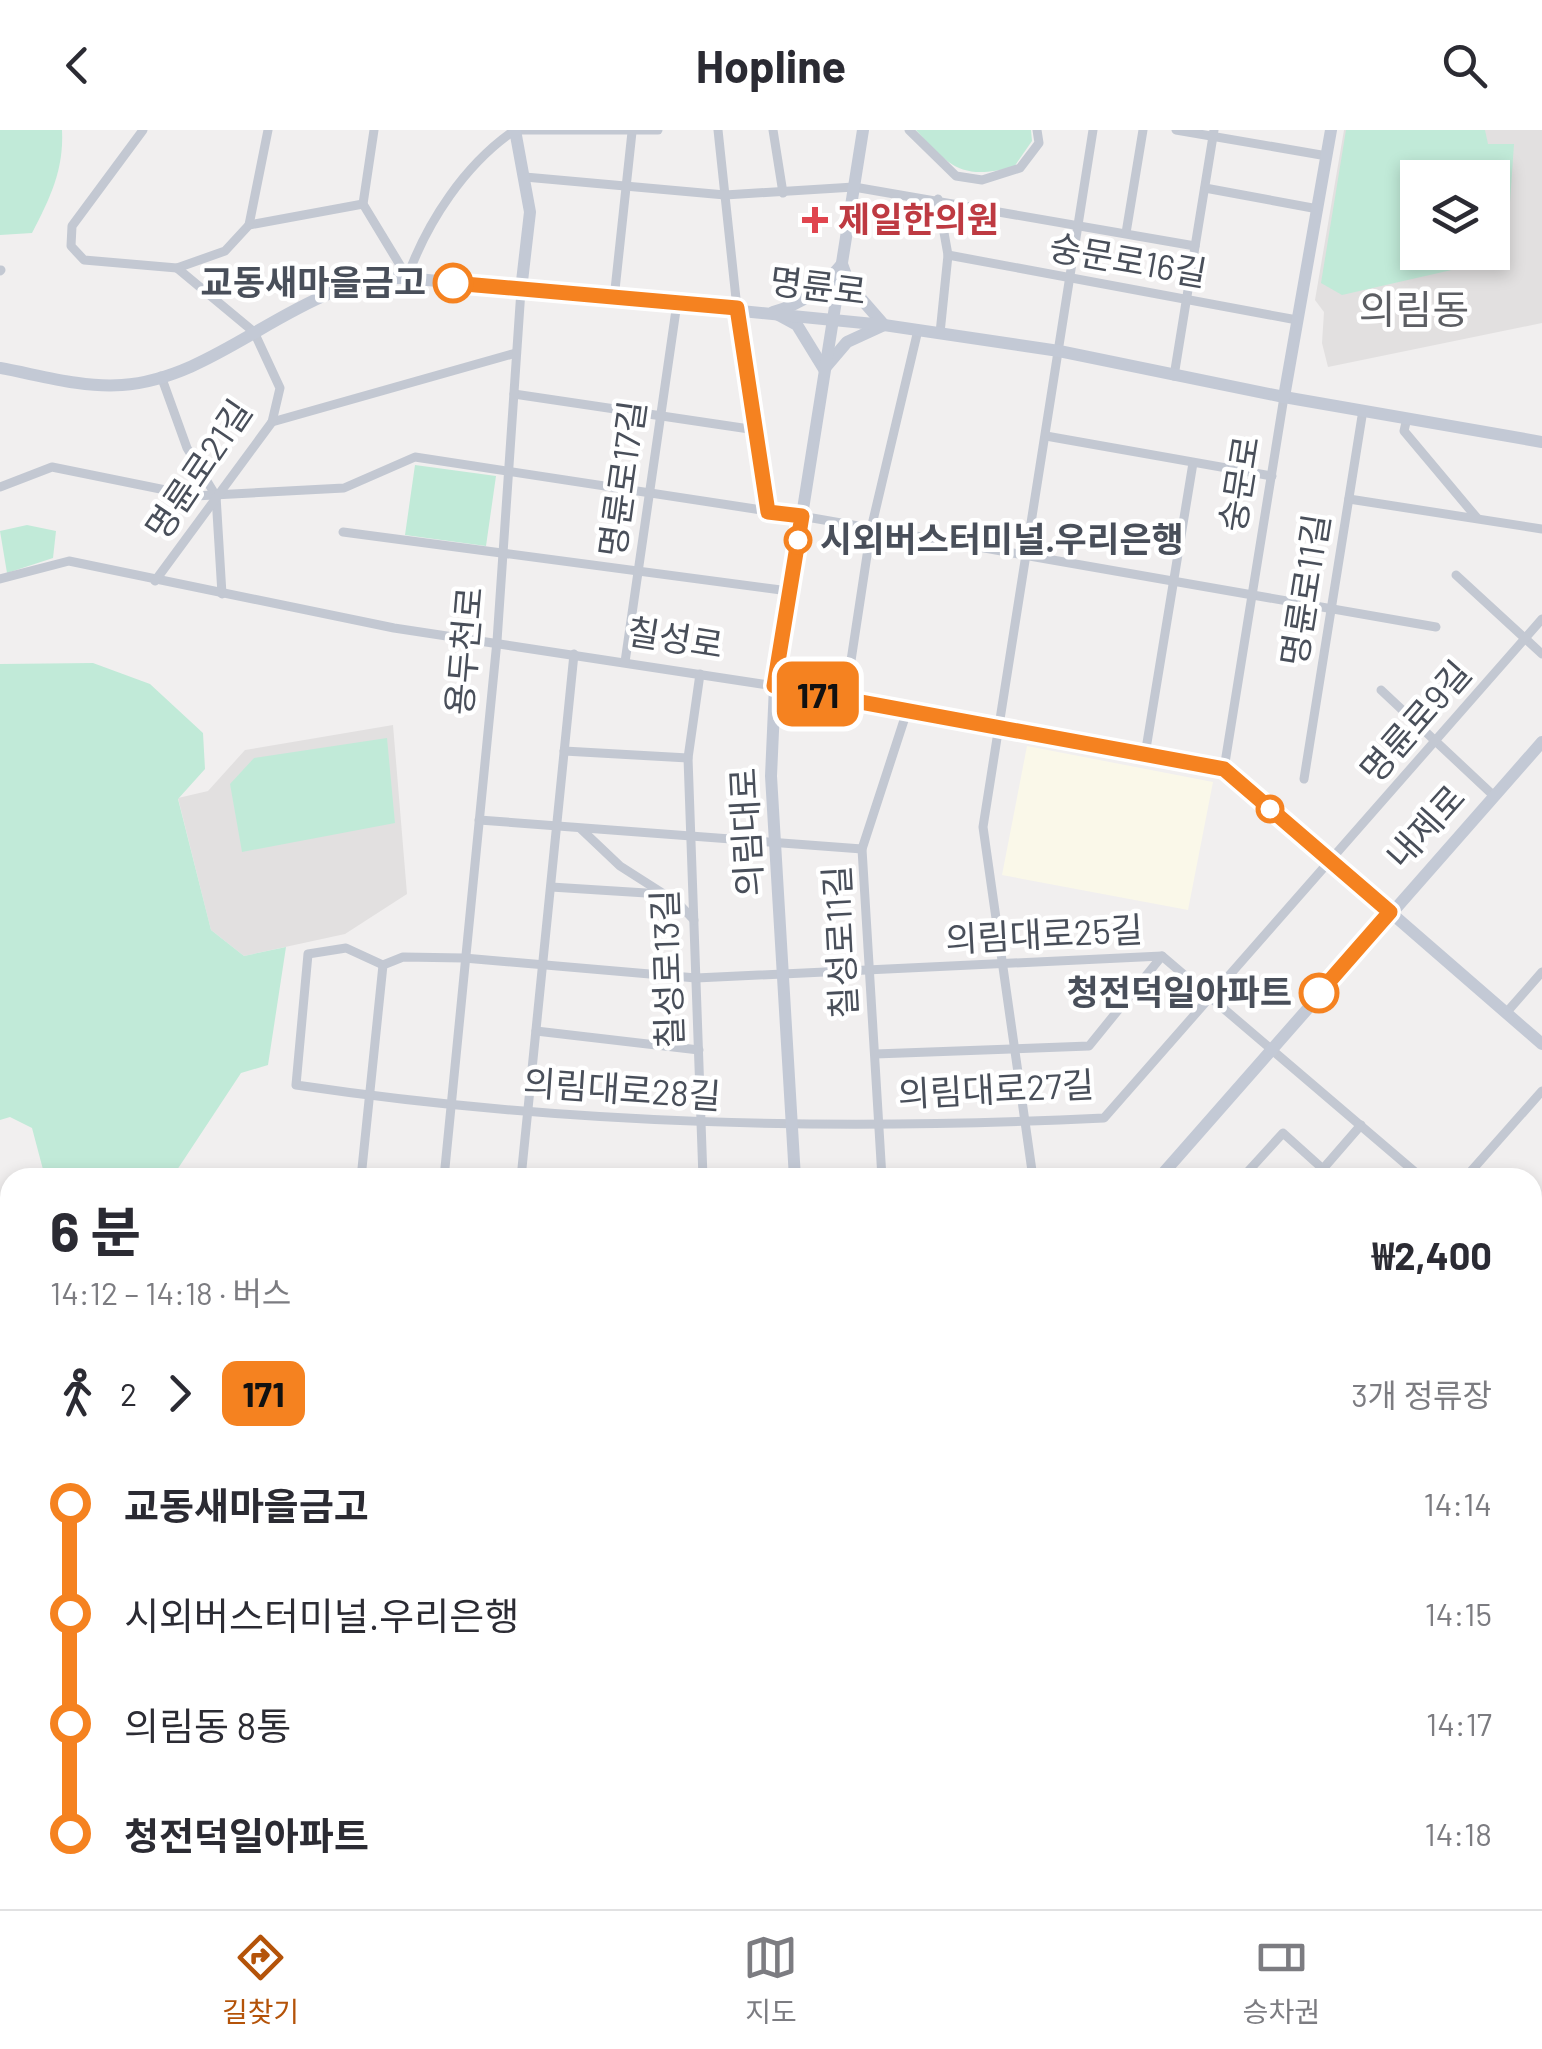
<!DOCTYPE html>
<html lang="ko">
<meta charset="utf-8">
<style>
body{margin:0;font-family:Barlow,"Noto Sans KR",sans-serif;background:#f7f7f7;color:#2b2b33;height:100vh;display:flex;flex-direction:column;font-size:38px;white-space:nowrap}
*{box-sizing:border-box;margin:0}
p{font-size:32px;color:#7c7c81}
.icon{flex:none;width:55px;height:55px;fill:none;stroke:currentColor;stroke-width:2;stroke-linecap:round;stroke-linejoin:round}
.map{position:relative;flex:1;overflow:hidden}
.panel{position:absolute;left:0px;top:1038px;width:1542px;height:742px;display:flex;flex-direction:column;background:#fff;border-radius:30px 30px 0 0;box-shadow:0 5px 15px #0003}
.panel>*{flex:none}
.badge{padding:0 20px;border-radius:15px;font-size:35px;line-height:65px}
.buttons{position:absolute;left:1400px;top:30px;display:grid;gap:20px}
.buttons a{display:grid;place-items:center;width:110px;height:110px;border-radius:0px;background:#fff;box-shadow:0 5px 15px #0003;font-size:50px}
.map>.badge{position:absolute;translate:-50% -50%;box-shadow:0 0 0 5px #fff}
.legs{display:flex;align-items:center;gap:15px;height:110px;padding:0 50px;font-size:32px}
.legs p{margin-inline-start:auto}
.summary{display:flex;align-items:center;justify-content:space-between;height:170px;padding:0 50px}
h1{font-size:55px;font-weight:700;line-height:75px}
ul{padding:0 50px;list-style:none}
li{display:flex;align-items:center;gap:35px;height:110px;font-size:38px}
li i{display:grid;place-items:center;width:15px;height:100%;margin:0 12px;background:currentColor}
li i::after{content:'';width:25px;height:25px;margin:-12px;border:8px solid;border-radius:50%;background:#fff}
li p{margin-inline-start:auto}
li:first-child i{background:linear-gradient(#0000 50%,currentColor 0)}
li:last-child i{background:linear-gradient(currentColor 50%,#0000 0)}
header{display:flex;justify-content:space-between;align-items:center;height:130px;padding:0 50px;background:#fff;font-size:45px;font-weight:700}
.tab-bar{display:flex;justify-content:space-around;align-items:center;height:140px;border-top:2px solid #e1e1e2;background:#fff;font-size:28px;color:#7c7c81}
.tab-bar a{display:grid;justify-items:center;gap:5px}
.tab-bar .current{color:#b45309}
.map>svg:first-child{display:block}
</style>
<header><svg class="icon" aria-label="back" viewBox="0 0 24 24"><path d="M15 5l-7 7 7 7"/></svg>Hopline<svg class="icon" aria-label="search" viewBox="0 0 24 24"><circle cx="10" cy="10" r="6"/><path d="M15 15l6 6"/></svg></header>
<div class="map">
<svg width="1542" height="1779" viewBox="0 0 1542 1779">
<rect width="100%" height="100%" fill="#f1efef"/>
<path fill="#faf8e9" d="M1027,616L1213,652L1188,780L1002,745Z"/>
<g fill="#e2e0e0" fill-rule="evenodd">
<path d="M1344,0H1542V193L1328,237L1322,213L1324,182L1315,170ZM1418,48H1492V122H1418Z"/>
<path d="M393,595L407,764L345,804L244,826L211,800L178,668L208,661L245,620Z"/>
</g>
<g fill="#c1ead8">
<path d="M0,0H62C64,40 50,68 32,103L0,105Z"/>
<path d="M916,0H1031L1032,11L1014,37C962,50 950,38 916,0Z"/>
<path d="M1346,0H1485L1488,14H1514L1509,87L1493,90L1492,48H1418V122L1490,123L1491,131L1342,165L1321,153Z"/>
<path d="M415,335L496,346L486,416L405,405Z"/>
<path d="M27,395L56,401L53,428L7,443L0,401Z"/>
<path d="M93,533L150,554L203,603L205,639L178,669L211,800L244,826L286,817L268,935L241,943L177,1040L178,1047H45L32,998L10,987L0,990V534Z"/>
<path d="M387,608L395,693L242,722L230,654L254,628Z"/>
<path d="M10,1184V1669L0,1672V1186Z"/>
<path d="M219,1770H723L722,1779H225Z"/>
</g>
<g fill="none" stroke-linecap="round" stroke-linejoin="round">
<path stroke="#93c3e2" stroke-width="2.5" d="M1532,1359L1542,1358"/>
<g stroke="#c3c8d2" stroke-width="9">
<path d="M143,0L72,96L71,116L84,130L177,138L225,121L249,95L363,74"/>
<path d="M374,0L363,74L406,145"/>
<path d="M513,0H658"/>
<path d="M718,0L737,178L768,382"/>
<path d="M773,0L783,63"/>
<path d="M909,0L956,46L982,50L1020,38L1039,13L1037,0"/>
<path d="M1176,0L1327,26"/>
<path d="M525,47L725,65L854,57L1195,116"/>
<path d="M1205,58L1318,79"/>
<path d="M938,69L948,125L940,203"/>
<path d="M249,95L268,0"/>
<path d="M1126,103L1143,0"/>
<path d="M948,125L1297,190"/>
<path d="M0,141L1,140"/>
<path d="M407,148C427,92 465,34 515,0"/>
<path d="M614,169L632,2"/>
<path d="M161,246L187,318L216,366L222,464"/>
<path d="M1174,246L1214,0"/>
<path d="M514,264L756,300"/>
<path d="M1407,288L1404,301L1477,388"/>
<path d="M272,292L516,223"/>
<path d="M1046,306L1272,346"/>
<path d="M0,357L52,337L195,366L344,358L415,327L801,386L1436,497"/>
<path d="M1349,369L1542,399"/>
<path d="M343,402L789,461"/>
<path d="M1456,445L1542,524"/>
<path d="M0,449L69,431L394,498L775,556L1224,639L1390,782"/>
<path d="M155,451L272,292L280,258L254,202L177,138"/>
<path d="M625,532L677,173"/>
<path d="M700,544L688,628L703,1048"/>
<path d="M1381,560L1494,666"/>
<path d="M845,570L871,399L918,200"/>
<path d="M564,621L688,628"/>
<path d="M1145,625L1193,333"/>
<path d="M1224,639L1284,267"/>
<path d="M1304,649L1363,280"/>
<path d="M479,690L862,719"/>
<path d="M581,699L620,736L678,773L694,790"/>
<path d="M551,757L662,764"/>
<path d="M383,835L346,818L308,824L296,955C565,995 833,1001 1104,988L1542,489"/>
<path d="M1506,883L1542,842"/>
<path d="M536,901L699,920"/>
<path d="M875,924L1089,916L1162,826"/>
<path d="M361,1048L383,835L403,827L464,828L696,848L1162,826L1422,1048"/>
<path d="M444,1048L497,511L521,160"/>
<path d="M521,1048L574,524"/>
<path d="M882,1048L862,719L907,581"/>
<path d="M1033,1048L983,697L1093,0"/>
<path d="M1242,1048L1283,1003L1333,1048"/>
<path d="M1315,1048L1361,995"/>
<path d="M1465,1048L1542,961"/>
<path d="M0,1678L10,1676"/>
<path d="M10,1731L3,1733L10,1767"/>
<path d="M141,1770L143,1779"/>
<path d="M213,1770L220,1779"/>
<path d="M812,1770L815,1779"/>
<path d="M33,1779L75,1770"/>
<path d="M726,1779L727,1770"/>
<path d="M826,1779L836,1770"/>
</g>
<g stroke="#c3c9d5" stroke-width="12">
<path d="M515,0L530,82L521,160"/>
<path d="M842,134L850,156L884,195L847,212L824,239L797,195L773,182C805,173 821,159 842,134Z"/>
<path d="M0,238C39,245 82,258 122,255C224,248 303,144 407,148L884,195L1059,221L1284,267L1542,312"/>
<path d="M1284,267L1331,0"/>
<path d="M1390,782L1542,914"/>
<path d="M795,1048L771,646L775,556L863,0"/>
<path d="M1159,1048L1542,612"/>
<path d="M0,1186L10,1184"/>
<path d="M1532,1226L1542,1215"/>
<path d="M914,1770L919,1779"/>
<path d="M1049,1779L1057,1770"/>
</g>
</g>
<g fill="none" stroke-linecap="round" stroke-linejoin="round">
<defs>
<path id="line-1" d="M453,153L737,178L768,382L802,386L774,556L1224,639L1390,782L1319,863"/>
</defs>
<use href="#line-1" stroke="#fff" stroke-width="22"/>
<use href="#line-1" stroke="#f58220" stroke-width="15"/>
</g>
<path fill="#e0444e" stroke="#fff" stroke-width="4" d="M810 75h10v10h10v10h-10v10h-10v-10h-10v-10h10z"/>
<g fill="#fff" stroke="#f58220" stroke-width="5">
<circle cx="453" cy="153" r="18"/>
<circle cx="798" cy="410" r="12"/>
<circle cx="1270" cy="679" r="12"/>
<circle cx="1319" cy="863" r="18"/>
</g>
<g text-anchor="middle" stroke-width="9" stroke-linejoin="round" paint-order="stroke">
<g font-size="35" font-weight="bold" fill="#be3a42" stroke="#fff" text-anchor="start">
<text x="838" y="102">제일한의원</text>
</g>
<g font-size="35" fill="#494f5a" stroke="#fff">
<text transform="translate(1128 131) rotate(10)" y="12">숭문로16길</text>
<text transform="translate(818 157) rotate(7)" y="12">명륜로</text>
<text transform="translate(199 340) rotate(-56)" y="12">명륜로21길</text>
<text transform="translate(623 349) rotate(-82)" y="12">명륜로17길</text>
<text transform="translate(1240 354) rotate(-81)" y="12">숭문로</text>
<text transform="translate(1306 460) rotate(-81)" y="12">명륜로11길</text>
<text transform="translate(675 509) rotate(9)" y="12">칠성로</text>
<text transform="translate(465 521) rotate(-85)" y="12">용두천로</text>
<text transform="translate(1416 592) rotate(-49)" y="12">명륜로9길</text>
<text transform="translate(1426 697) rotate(-48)" y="12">내제로</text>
<text transform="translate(747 702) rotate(-93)" y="12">의림대로</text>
<text transform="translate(1044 805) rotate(-3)" y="12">의림대로25길</text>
<text transform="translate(841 812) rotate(-93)" y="12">칠성로11길</text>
<text transform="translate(668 839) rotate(-92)" y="12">칠성로13길</text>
<text transform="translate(622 960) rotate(4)" y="12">의림대로28길</text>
<text transform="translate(996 960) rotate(-3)" y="12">의림대로27길</text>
</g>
<g font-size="35" font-weight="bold" fill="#494f5a" stroke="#fff" text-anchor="end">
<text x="426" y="165">교동새마을금고</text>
<text x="820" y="422" text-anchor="start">시외버스터미널.우리은행</text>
<text x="1292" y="875">청전덕일아파트</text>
</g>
<g font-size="40" fill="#5c5e63" stroke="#fff">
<text x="1414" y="194">의림동</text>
</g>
</g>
</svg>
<div class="buttons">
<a><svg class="icon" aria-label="layers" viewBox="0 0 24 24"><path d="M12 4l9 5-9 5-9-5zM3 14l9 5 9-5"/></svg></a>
</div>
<b class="badge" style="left:818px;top:564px;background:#f58220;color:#111">171</b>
<section class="panel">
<div class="summary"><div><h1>6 분</h1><p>14:12 – 14:18 · 버스</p></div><b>₩2,400</b></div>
<div class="legs"><svg class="icon" aria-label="walk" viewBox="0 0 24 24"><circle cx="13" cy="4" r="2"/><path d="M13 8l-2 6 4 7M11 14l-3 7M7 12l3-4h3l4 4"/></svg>2<svg class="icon" aria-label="forward" viewBox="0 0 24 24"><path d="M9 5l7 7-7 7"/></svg><b class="badge" style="background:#f58220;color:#111">171</b><p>3개 정류장</p></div>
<ul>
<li><i style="color:#f58220"></i><b>교동새마을금고</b><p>14:14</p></li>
<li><i style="color:#f58220"></i><span>시외버스터미널.우리은행</span><p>14:15</p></li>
<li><i style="color:#f58220"></i><span>의림동 8통</span><p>14:17</p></li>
<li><i style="color:#f58220"></i><b>청전덕일아파트</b><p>14:18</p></li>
</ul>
</section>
</div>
<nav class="tab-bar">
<a class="current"><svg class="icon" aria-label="directions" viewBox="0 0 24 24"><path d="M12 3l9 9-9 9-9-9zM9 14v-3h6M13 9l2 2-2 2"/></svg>길찾기</a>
<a><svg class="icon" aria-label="map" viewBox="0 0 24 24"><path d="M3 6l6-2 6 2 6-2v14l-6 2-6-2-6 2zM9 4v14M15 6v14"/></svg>지도</a>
<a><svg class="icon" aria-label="tickets" viewBox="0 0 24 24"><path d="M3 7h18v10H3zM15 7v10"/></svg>승차권</a>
</nav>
